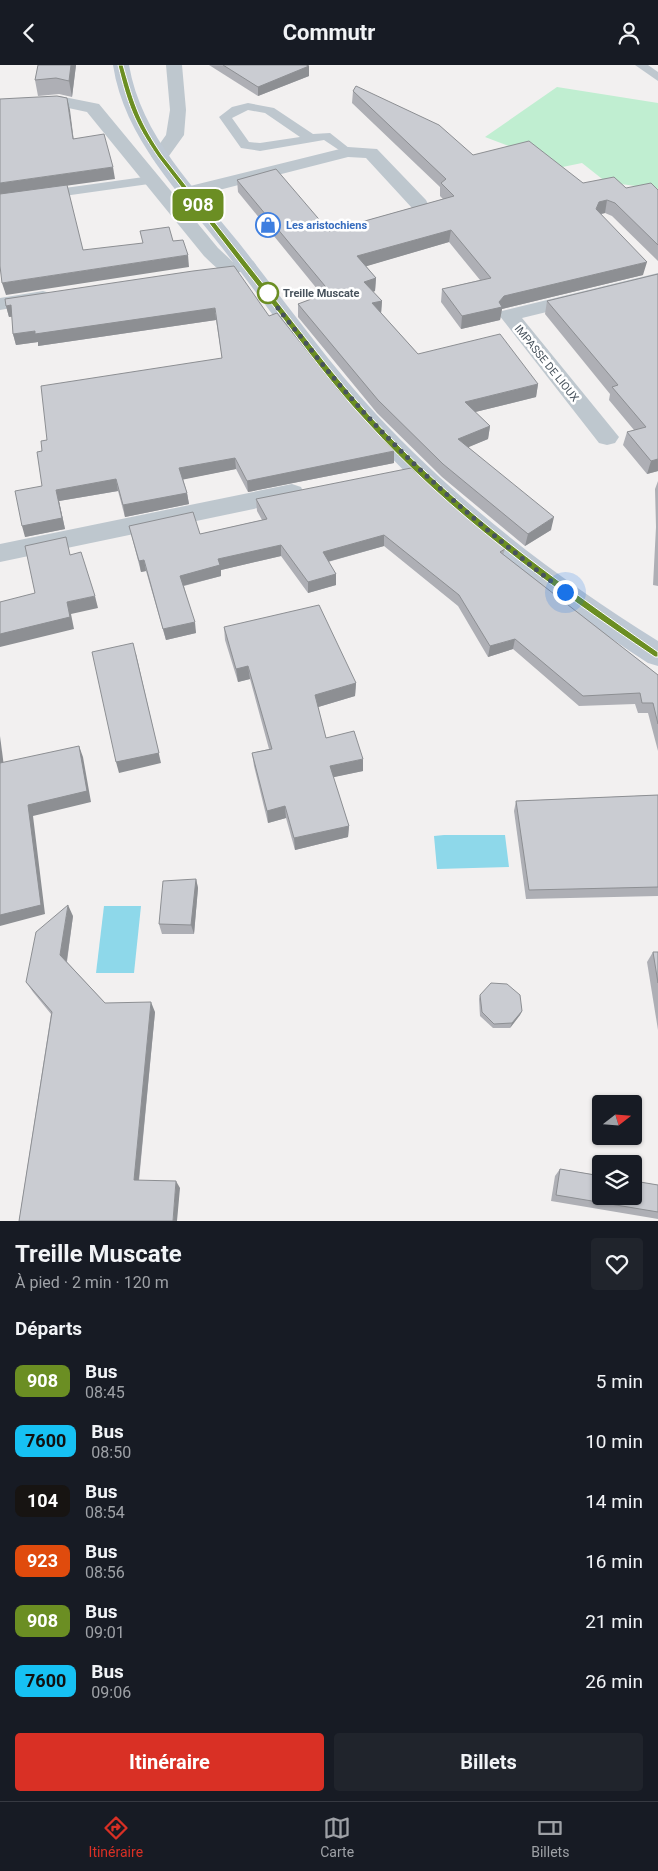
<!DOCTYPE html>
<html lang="fr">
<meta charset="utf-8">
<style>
body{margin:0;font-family:Roboto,sans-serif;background:#20242c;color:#f1f3f6;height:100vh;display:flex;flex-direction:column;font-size:19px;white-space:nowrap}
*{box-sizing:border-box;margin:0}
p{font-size:16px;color:#9ea1a6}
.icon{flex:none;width:28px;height:28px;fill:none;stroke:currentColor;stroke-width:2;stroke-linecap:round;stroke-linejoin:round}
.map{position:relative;height:1156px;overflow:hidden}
.side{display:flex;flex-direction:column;background:#171b24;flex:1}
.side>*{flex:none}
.badge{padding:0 10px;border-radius:8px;font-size:18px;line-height:32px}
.needle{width:32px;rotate:73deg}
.fabs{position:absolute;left:592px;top:1030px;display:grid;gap:10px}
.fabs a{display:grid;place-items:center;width:50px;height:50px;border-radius:5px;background:#171b24;box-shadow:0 1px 4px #0004;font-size:25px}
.you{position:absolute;width:25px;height:25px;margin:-12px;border:4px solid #fff;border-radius:50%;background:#1a73e8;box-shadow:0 0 0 8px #1a73e833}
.map>.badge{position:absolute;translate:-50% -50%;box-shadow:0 0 0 2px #fff}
h2{padding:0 15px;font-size:19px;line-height:45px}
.round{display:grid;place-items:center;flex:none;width:52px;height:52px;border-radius:5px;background:#20242c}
.head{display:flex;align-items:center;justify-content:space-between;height:85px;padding:0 15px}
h1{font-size:24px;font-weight:700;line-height:38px}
.button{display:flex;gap:10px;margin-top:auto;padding:10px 15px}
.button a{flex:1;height:58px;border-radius:5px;background:#d93025;color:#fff;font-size:20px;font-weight:700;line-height:58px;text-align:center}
.button a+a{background:#20242c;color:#f1f3f6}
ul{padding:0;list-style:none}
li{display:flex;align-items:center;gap:15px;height:60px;padding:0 15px}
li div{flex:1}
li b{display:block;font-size:19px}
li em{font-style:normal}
li .badge{min-width:55px;font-weight:700;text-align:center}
header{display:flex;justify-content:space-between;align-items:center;height:65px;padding:0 15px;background:#171b24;font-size:22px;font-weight:700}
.tabs{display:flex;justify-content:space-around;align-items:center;height:70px;border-top:1px solid #363941;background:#171b24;font-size:14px;color:#9ea1a6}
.tabs a{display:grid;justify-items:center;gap:2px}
.tabs .on{color:#d93025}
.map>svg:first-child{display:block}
</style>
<header><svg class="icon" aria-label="back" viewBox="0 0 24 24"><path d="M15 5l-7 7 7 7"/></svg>Commutr<svg class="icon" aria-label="person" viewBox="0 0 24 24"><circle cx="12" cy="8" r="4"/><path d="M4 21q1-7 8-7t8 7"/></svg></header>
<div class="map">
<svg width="658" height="1156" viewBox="0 0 658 1156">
<rect width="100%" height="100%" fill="#f2f0f0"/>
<path fill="#c0eed1" d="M557,22L658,38V124L606,117L582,98L548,105L527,88L485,72Z"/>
<g fill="#8ed8ea">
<path d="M444,770H505L509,802L437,804L434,771Z"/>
<path d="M104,841H141L134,908H96Z"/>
</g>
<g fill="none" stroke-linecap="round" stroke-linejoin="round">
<g fill="#bec7ce" fill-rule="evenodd">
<path d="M635,0H648L658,7V16Z"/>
<path d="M248,38L274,43L313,69L330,68L354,87L348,91L324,75L260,86L241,83L219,52L232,42ZM248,45L265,48L300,72L260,78L249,77L232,53Z"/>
<path d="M151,111L156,112L158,115L156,118L0,140V132Z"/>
</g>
<g fill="#bec7ce" fill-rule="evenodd">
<path d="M166,0H182L186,45L184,70L166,95H154L151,91L166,70L170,45Z"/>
<path d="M59,31L99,39L218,183L233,197L246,194L253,196L256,200L253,204C224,211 226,212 204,191L87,47L59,41L0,45V35Z"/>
<path d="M348,82L377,84L426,135L428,139L426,143H412L366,93L348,92L188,133L182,131L179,127L182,123Z"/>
<path d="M658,208V220L522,253L619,372L615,378L607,380L599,378L499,250L502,246Z"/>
<path d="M43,226L50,228L53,232L50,236L0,245V233Z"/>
<path d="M292,419L301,422L304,428L301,434L0,497V479Z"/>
</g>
<path fill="#bec8d3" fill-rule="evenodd" d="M113,0H129C141,71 195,123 239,178C284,235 326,295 376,349C459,438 555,512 658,576V601L648,598C543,529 443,453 359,358C310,303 268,242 223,184C180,128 124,73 113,0Z"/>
</g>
<g fill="#aeafb5">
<path d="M38,0H76L72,32L59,29L38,31L35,15Z"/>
<path d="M209,0H307L309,1V11L258,31Z"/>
<path d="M353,26L473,90L583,118L626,123L658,125V196L612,151L605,148L601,149L643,210L502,244L500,255L461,264L441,237L442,224L480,215L449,177L366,201L376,213L375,226L373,227L382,236L381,248L418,289L538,319L536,332L475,347L490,361L488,374L468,382L551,465L525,481L442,412L377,348L298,252V239L322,230L238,127L237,115L329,166L443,134L440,131V122L352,38Z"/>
<path d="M658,209V406L647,409L623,380L627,367L634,365L609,335L610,329L545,249L547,236Z"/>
<path d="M6,241L269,251L394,398L248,427L236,404L183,414L187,428L189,439L125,452L118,426L59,436L65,464L25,472L42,421V386L47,375L222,293L216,255L38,281V277L16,280L13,269L12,252H9Z"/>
<path d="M658,416V521L653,520L656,462L655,424Z"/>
<path d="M256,434L505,484L503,490L658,610V686L648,648H638L635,639L579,641L513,584L488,592L458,541L384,481L328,497L336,509V520L308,528L281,491L221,505V511L184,521L196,568L166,575L146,506L141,507L129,461L200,469L262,455L257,446Z"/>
<path d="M224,562L356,618L355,631L318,642L326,673L363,706L333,712L349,761L348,772L295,785L286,753L268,758L254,701L252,688L269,684L250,614L238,617L225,575Z"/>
<path d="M658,730V831L526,834L514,746L516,736Z"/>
<path d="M196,814L198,823L194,869H162L159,859Z"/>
<path d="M73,851L67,897L105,938L155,947L139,1116L180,1123L19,1156L51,949L33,927L26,917Z"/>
<path d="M653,887H658V965L647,897Z"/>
<path d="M480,930L522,946L520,950L510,963H493L480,951L479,934Z"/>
<path d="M560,1104L658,1120V1154L551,1136L555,1111Z"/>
</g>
<g fill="#8d8f93">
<path d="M71,0H76L72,32L69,16Z"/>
<path d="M309,1V11L258,31V22Z"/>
<path d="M67,33L70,45L75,85L73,74Z"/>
<path d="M113,102L115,114L0,130V118Z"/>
<path d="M607,135L605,148L596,150V144L599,137Z"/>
<path d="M451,165L449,177L357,204V191Z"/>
<path d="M188,190L189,202L6,230L2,218Z"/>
<path d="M647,197L643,210L502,244L500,255L461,264L462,251L499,237L504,231Z"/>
<path d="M376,213L375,226L363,230L364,217Z"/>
<path d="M382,236L381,249L372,238Z"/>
<path d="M11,240L14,251L9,252L6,241Z"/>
<path d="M215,243L216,255L38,281V277L16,280L13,269Z"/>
<path d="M538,319L536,332L463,350L465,337Z"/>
<path d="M490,361L488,374L457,387L458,374Z"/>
<path d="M394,386V398L248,427L247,416Z"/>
<path d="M235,393L236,404L181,415L179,403Z"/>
<path d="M658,394V406L647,409L651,396Z"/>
<path d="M116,414L118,426L59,436L65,464L25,472L22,461L56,425Z"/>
<path d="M187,428L189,439L125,452L123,440Z"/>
<path d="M554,452L551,465L525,481L528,469Z"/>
<path d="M384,470V481L323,498V487Z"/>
<path d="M281,480V491L221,505V511L182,521L180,511L218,494Z"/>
<path d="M144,495L146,506L141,507L139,496Z"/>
<path d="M336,509V520L308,528V517Z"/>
<path d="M95,531L98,543L71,549L74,564L0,582V569L67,537Z"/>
<path d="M195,557L196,568L166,575L163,564Z"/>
<path d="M515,574L513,584L488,592L490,581Z"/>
<path d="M136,589L161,698L119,708L116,697Z"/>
<path d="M248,601L250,614L238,617L236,604Z"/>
<path d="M356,618L355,631L315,643V630Z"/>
<path d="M0,671L5,709L0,699Z"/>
<path d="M79,681L83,692L91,737L33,751L45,849L0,861V850L28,740Z"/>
<path d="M363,694V706L330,713V701Z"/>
<path d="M285,741L286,753L268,758L267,746Z"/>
<path d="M349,761L348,772L295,785L294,773Z"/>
<path d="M196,814L198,823L194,869L191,860Z"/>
<path d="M68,840L73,851L66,901L60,890Z"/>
<path d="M151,937L155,947L138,1122L134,1115Z"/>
<path d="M522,946L520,950L510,963L512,958Z"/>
<path d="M176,1116L180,1123L177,1156H173Z"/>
</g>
<g fill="#caccd2" stroke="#8d8f93">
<path d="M38,0H71L69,16L56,13L35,15Z"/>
<path d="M223,0H306L309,1L258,22Z"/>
<path d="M356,21L439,60L473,90L529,76L583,118L614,112L626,123L651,118L658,125V180L615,138L607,135L599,137L596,144L647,197L504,231L499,237L502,242L462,251L442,224L491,213L451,165L357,191L376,213L364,217L382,236L372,238L418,289L500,269L538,319L465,337L490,361L458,374L554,452L528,469L443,399L378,335L298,239L330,227L237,115L276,104L329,166L454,131L441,118L446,114L353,26Z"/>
<path d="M57,31L67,33L73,74L104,69L113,102L0,118V34Z"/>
<path d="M67,120L83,185L143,178L140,166L169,162L173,176L183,175L188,190L2,218L0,201V129Z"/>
<path d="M234,201L269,251L277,248L340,327L394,386L247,416L235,393L179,403L187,428L123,440L116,414L56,425L62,453L22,461L15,426L42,421L37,387L42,386L41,376L47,375L41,321L222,293L215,243L35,269V266L13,269L11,240L6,241L5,234L193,206Z"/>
<path d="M658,209V394L651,396L627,367L646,362L612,322L618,320L547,236Z"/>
<path d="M411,403L505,484L500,487L658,610V659L653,638H642L640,628L583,631L515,574L490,581L459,530L384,470L323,487L336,509L308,517L281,480L218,494L220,500L180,511L195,557L163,564L144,495L139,496L129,461L193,447L200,469L267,454L256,434Z"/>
<path d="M66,472L70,490L81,487L95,531L67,537L70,552L0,569V537L35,528L25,481Z"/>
<path d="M319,540L356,618L315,630L326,673L354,666L363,694L330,701L349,761L294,773L285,741L267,746L252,688L272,684L248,601L236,604L224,562Z"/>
<path d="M133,578L159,688L116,697L92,587Z"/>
<path d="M79,681L87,726L28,740L41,840L0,850V698Z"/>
<path d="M658,730V822L529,825L516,736Z"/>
<path d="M196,814L191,860L159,859L163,816Z"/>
<path d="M68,840L60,890L105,938L151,937L134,1115L176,1116L173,1156H19L52,947L26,917L36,867Z"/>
<path d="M653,887H658V918Z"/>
<path d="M491,918L507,919L520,930L522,946L512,958L494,959L482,947L480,930Z"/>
<path d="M560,1104L601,1111V1131H634V1116L658,1120V1147L556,1130Z"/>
</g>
<path fill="#6b8e23" stroke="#fff" d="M118,0H123C134,39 139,56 162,90C202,141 243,193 283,244C312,281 340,318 371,352C457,445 558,517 658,587V592H655C551,522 450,449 366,356C334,322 306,284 278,247C238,196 198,144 158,92C134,57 128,40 118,0Z"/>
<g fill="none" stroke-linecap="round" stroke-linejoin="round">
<path stroke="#48535d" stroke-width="5" stroke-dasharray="0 9" d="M268,228C278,245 295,264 309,282C382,377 470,454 565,527"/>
</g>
<defs>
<symbol id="shop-ring" viewBox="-11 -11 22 22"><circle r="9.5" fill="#fff" stroke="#3f7fe0" stroke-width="1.5"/><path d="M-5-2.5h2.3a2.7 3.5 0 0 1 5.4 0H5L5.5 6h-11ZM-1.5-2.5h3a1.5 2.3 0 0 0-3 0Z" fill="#3f7fe0"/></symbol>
</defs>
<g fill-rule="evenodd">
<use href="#shop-ring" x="254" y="146" width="28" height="28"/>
</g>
<circle fill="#fff" stroke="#6b8e23" stroke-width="2.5" cx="268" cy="228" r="10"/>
<g text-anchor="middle" stroke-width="5" stroke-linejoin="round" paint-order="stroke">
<g font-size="11" font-weight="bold" fill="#366cbe" stroke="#fff" text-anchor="start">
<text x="286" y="164">Les aristochiens</text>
</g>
<g font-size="11" font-weight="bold" fill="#48535d" stroke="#fff" text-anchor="start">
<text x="283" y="232">Treille Muscate</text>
</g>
<g font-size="11" fill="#48535d" stroke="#fff">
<text transform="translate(547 298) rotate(51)" y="4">IMPASSE DE LIOUX</text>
</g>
</g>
</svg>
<div class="fabs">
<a><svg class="needle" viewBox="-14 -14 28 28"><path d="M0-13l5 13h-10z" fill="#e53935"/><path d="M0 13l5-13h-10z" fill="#9ea1a6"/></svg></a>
<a><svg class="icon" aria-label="layers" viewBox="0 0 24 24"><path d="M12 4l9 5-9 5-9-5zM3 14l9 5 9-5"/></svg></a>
</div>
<div class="you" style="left:565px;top:527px"></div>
<b class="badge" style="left:198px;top:140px;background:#6b8e23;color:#fff">908</b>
</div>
<section class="side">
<div class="head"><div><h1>Treille Muscate</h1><p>À pied · 2 min · 120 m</p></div><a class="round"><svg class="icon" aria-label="heart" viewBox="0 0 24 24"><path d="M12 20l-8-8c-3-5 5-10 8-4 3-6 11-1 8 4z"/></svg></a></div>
<h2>Départs</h2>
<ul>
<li><span class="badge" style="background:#6b8e23;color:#fff">908</span><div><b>Bus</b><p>08:45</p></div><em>5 min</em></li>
<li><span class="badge" style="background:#16c1f3;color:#111">7600</span><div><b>Bus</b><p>08:50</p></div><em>10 min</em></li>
<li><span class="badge" style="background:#171412;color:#fff">104</span><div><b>Bus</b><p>08:54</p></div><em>14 min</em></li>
<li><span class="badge" style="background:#e04b0d;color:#fff">923</span><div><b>Bus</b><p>08:56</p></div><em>16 min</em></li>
<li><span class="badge" style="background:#6b8e23;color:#fff">908</span><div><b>Bus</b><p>09:01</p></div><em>21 min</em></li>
<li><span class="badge" style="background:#16c1f3;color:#111">7600</span><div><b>Bus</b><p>09:06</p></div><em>26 min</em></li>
</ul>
<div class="button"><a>Itinéraire</a><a>Billets</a></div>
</section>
<nav class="tabs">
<a class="on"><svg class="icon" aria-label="directions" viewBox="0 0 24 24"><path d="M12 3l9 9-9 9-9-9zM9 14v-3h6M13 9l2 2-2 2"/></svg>Itinéraire</a>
<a><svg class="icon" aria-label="map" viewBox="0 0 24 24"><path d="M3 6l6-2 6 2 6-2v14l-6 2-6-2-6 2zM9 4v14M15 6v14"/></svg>Carte</a>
<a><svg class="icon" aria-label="tickets" viewBox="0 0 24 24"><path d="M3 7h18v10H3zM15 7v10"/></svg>Billets</a>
</nav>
